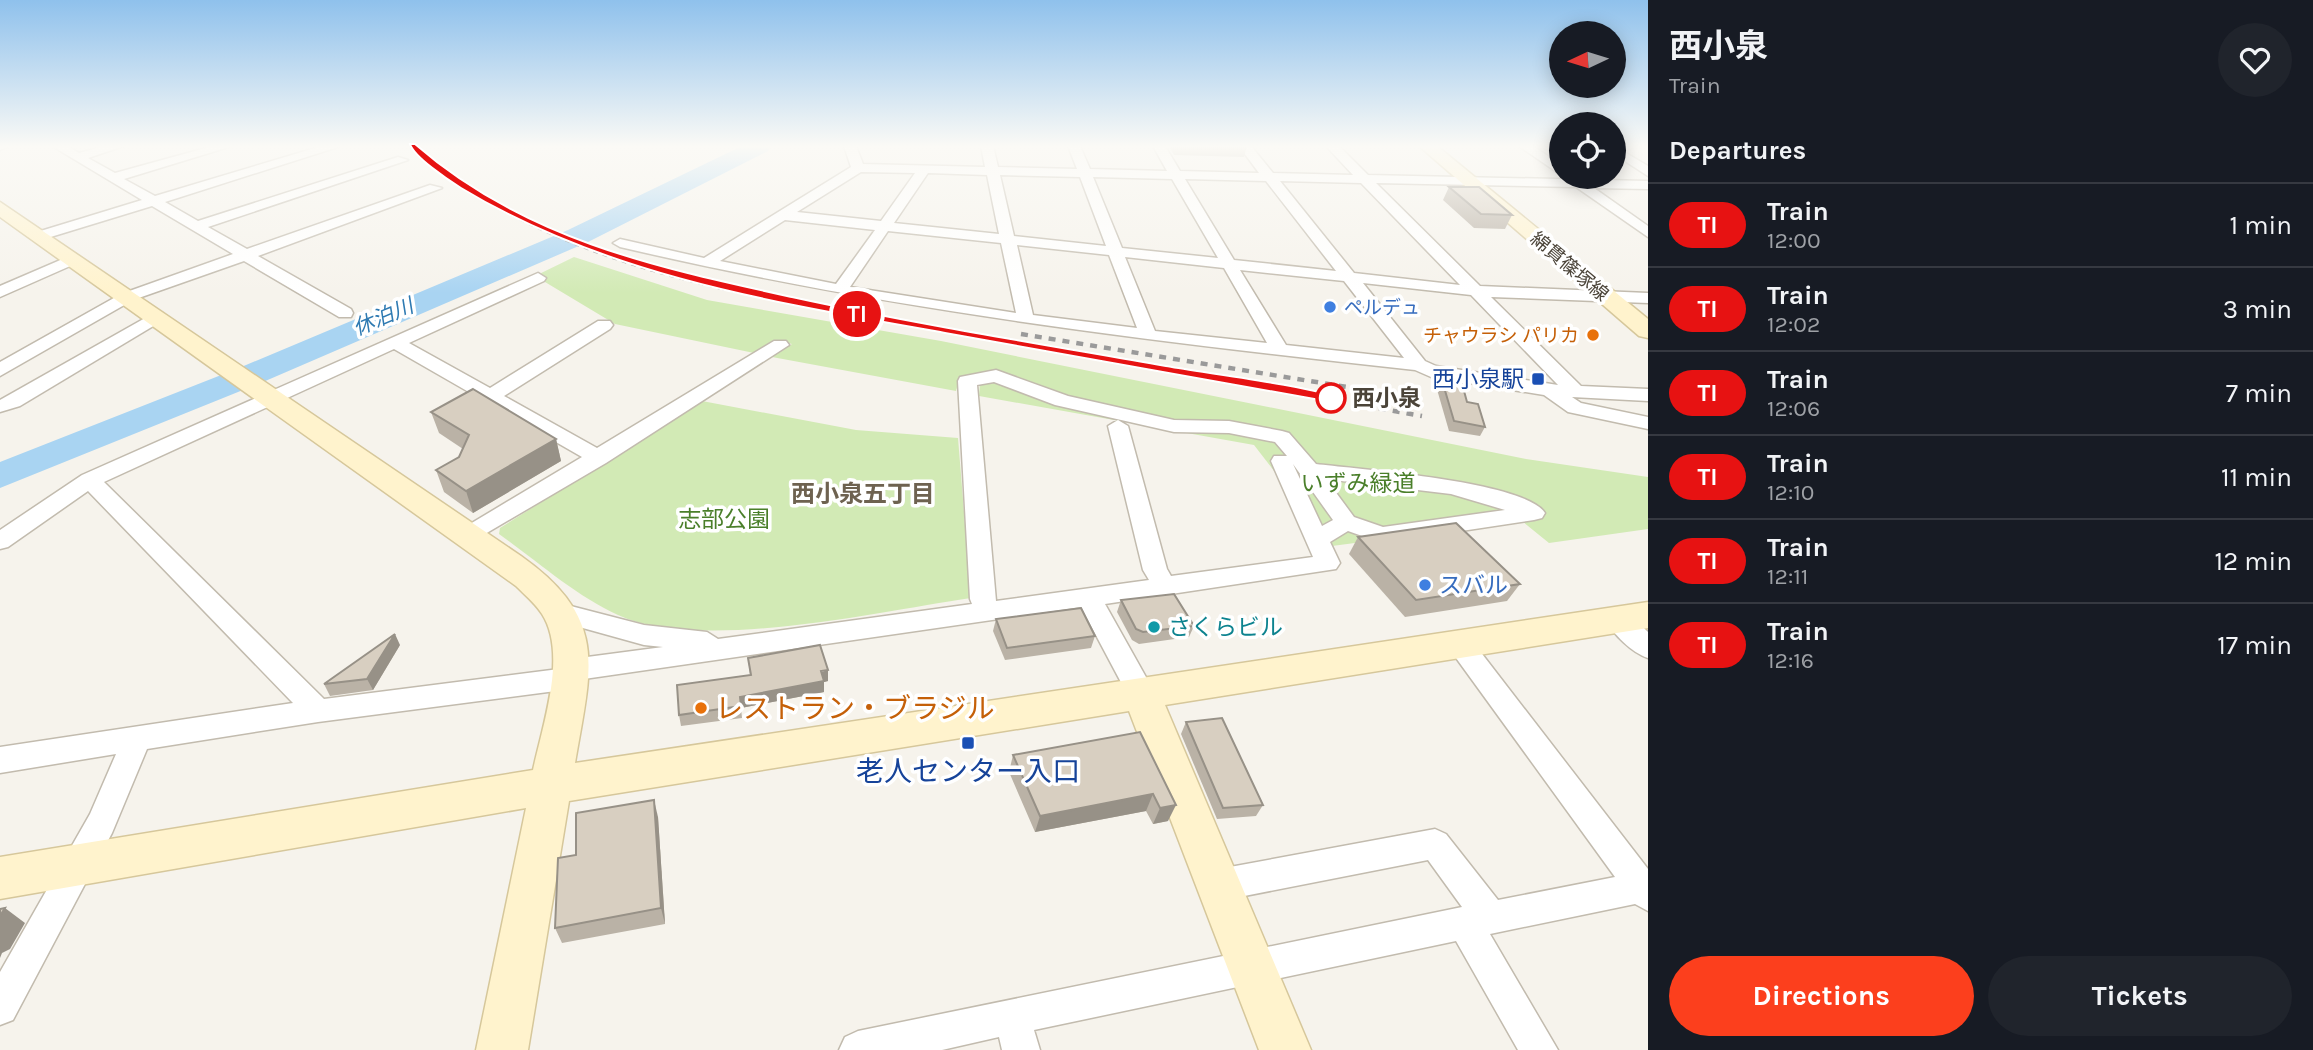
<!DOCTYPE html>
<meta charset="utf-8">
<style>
body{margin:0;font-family:Karla,"Noto Sans JP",sans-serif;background:#20242c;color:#f1f3f6;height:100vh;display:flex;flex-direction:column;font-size:26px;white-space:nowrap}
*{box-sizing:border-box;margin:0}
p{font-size:23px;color:#9ea1a6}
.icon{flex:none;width:38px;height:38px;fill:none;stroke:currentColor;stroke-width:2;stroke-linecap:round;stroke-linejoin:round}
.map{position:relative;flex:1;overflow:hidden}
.details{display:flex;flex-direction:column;background:#171b24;width:665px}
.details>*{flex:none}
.badge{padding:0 14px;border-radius:23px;font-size:24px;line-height:46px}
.needle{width:46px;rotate:266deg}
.tools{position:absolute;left:1549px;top:21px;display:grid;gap:14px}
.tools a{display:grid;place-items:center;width:77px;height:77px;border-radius:50%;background:#171b24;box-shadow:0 4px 18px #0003;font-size:35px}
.map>.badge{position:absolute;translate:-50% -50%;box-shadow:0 0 0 4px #fff}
h2{padding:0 21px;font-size:26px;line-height:63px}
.round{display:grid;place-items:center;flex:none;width:74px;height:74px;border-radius:37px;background:#20242c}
.overview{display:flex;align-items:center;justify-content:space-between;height:119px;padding:0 21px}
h1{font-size:33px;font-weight:700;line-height:52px}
.button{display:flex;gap:14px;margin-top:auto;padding:14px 21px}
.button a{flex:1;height:80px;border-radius:42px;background:#fc3f1d;color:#fff;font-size:28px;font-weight:700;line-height:80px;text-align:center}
.button a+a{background:#20242c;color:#f1f3f6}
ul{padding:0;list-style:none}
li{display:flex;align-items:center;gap:21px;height:84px;padding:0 21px;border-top:2px solid #363941}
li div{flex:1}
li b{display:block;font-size:26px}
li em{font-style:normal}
li .badge{min-width:77px;font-weight:700;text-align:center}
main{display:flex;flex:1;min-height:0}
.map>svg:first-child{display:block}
</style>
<main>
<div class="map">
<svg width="1648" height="1050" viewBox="0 0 1648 1050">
<rect width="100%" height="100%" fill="#f6f3ec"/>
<g fill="#d2eab5">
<path d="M574,257L707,300L941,341L1526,459L1648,477V529L1549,543L1522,521L1332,546L1254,445L979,396L980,383L959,380L956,391L772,357L792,344L774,340L754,353L615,324L535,276Z"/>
<path d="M702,401L856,430L958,438L971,598C881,611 701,653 618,615C576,596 537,561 499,534L500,528Z"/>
</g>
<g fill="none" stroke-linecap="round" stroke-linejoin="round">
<path fill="#a9d4f2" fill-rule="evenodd" d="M742,146H771L768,151L588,242L263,382L0,488V462L239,368L568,230Z"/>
<defs>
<g id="street">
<path d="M0,146H8L0,150Z"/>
<path d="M52,146H67L79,153L104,146H124L88,158L115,173L213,146H232L124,179L155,196L322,146H341L165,202L198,221L398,157L408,160L208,227L247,249L430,185L442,188L258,256L351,309L353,313L351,317H339L244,261L133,300L0,376V362L121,294L233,254L152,206L44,239H34V233L142,200Z"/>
<path d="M844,146H856L863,164L985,167L981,146H993L998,167L1077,169L1068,146H1080L1090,169L1167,171L1153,146H1165L1180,171L1259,173L1239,146H1251L1273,173L1353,175L1326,146H1339L1368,175L1648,181V189L1594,188L1648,226V237L1576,187L1376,183L1480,286L1648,293V303L1491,297L1581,386L1648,389V401L1572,397L1581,403L1648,417V429L1568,412L1544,395L1431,377L1415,370C1146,341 884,309 620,247L613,243L620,239L704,258L851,167ZM861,172L915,173L881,221L797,212ZM928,173L987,175L999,234L894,223ZM1000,175L1080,177L1106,246L1014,236ZM1093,177L1172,179L1218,258L1122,248ZM1185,179L1266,181L1336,271L1234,260ZM1280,181L1361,183L1460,285L1354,273ZM785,220L875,230L836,284L720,261ZM888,231L1001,243L1016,313L850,287ZM1017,245L1109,255L1137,328L1033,315ZM1125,257L1224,268L1267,343L1155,331ZM1240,270L1344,281L1404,358L1286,345ZM1363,283L1471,295L1558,385L1436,366L1425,361Z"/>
<path d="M1519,146H1533L1561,165V175Z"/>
<path d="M1614,146L1648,166V176L1614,154Z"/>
<path d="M72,255L77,257V263L0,297V286Z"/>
<path d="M538,273L546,278L544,281L409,343L490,388L598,321H610L613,325L610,329L504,396L597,448L774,341H786L789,345L606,463L468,544L460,542L456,536L460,530L582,457L394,349L104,482L324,699L559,669L563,663L572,659L663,647L644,645L554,620L550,613L554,606L563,604L644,625L707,632L718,639L972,604L970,599L958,381L960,377L996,370L1068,396L1174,420L1229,421L1282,431L1289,433L1316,464C1356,469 1525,481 1545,513L1542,518L1534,520L1382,543L1348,531L1330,542L1340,563L1336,569L1105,604L1156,695L1152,703L1142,706L1132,703L1081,607L584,679L581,686L571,689L318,722L147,749L112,833L13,1020L0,1025V972L90,814L116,754L0,773V747L293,703L88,491L8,547L0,549V530L82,475ZM994,382L1055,405L1174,432L1229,433L1275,442L1287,456H1274L1271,461L1313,557L1171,576L1167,569L1128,426L1118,420L1108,426L1143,570L1149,580L996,601L977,385ZM1293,464L1333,520L1322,526ZM1326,479L1451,494L1505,510L1383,527L1354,517Z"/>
<path d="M154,313L163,318L160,322L20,406L0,412V400Z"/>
<path d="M1618,610L1627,612L1648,632V658C1632,653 1613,634 1605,619L1609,612Z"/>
<path d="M1460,634L1469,637L1648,869V911L1635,904L1490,934L1558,1050H1518L1456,941L1034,1030L1040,1050H1002L999,1037L942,1050H839L845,1037L858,1031L1462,907L1428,860L1219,901L1207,896L1203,885L1207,874L1219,869L1435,829L1446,834L1498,900L1615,877L1451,651L1447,644L1451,637Z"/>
</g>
<g id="secondary">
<path d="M1419,146H1437L1648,319V338L1639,336Z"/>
<path d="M0,202L521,556C610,619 591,668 575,763L1648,602V628L1165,705L1311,1050H1259L1129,711L569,801L528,1050H476L526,808L0,899V857L533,770C542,727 568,654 542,614C535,603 525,595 516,586L0,217Z"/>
</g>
</defs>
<use href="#street" stroke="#c2bbae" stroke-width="3"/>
<use href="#secondary" stroke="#d6c79b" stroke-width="3"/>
<use href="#street" fill="#fff" fill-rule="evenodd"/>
<use href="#secondary" fill="#fff3cd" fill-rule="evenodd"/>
<path stroke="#9a9a9a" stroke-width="3.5" stroke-dasharray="5 5" stroke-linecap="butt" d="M413,146C432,161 451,180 472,192C550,240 637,269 726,289"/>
<g stroke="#9a9a9a" stroke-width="4.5" stroke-dasharray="7 7" stroke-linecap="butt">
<path d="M718,287L846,313L1422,416"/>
<path d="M1021,334L1402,396"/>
</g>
</g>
<g fill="#bab2a6">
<path d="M1169,146H1247L1244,157L1174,155Z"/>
<path d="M1449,187L1512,215L1505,229L1474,228L1443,200Z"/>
<path d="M1441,377L1467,402L1485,427L1480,436L1449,431L1436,386Z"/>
<path d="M431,412L556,439L561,461L473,513L444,492L436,470L459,457L463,449L439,433Z"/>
<path d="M1358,537L1520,584L1507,601L1405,617L1349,554Z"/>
<path d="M1121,600L1194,626L1189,637L1139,644L1132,640L1117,612Z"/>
<path d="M996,619L1095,636L1091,648L1005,660L993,631Z"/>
<path d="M400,645L373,690L330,696L324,684Z"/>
<path d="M748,658L828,681L824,682V692L741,708L742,718L681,726L679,715L750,675Z"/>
<path d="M1186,722L1263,805L1256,816L1217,819L1181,734Z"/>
<path d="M1140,732L1168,821L1153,824L1146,811L1035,832L1009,772L1013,755Z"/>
<path d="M658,817L665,924L562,943L555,928L576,855Z"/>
</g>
<g fill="#979187">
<path d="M556,439L561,461L473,513L466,491Z"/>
<path d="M395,634L400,645L373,690L367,679Z"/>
<path d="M828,670V681L824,682V692L741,708L740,697Z"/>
<path d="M1153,794L1146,811L1035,832L1040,816Z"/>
<path d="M654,800L658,817L665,924L661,908Z"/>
<path d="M1176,805L1168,821L1153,824L1160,808Z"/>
<path d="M5,908L25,923L10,949L2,953L0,958V916Z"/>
</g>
<g fill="#d8cfc1" stroke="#979187" stroke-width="2">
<path d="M1449,187H1479L1512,215L1481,214Z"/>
<path d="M1441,377L1461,380L1467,402L1478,404L1485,427L1454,421Z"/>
<path d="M473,389L556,439L466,491L436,470L459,457L469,435L431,412Z"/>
<path d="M1456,523L1520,584L1416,600L1358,537Z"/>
<path d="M1174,594L1194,626L1143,632L1136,629L1121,600Z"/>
<path d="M1081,608L1095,636L1007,648L996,619Z"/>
<path d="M395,634L367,679L324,684Z"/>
<path d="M820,645L828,670L821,671L824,681L740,697L741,706L679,715L677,685L751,675L748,658Z"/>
<path d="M1222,718L1263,805L1223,808L1186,722Z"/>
<path d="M1140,732L1176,805L1160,808L1153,794L1040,816L1013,755Z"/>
<path d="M654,800L661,908L555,928L558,858L576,855V813Z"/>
<path d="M5,908L0,916V909Z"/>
</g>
<linearGradient id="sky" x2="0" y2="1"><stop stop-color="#8fc1ec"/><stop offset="0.5" stop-color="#fbfaf6"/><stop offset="1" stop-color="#fbfaf6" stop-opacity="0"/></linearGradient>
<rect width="1648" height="293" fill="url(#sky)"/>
<path fill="#e71212" stroke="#fff" stroke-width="2" d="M410,144H415C524,239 655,267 792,297C916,324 1041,344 1166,366C1193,371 1323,388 1336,398L1331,402C1202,379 1073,356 945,333C778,303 608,277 461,188C448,180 414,157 410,144Z"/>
<g fill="#3f7fe0" stroke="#fff" stroke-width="2.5">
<circle cx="1330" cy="307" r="7"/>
<circle cx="1425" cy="585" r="7"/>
</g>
<g fill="#e8710a" stroke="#fff" stroke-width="2.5">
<circle cx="1593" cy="335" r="7"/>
<circle cx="701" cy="708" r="7"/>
</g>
<g fill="#1a4fb4" stroke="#fff" stroke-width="2.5">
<rect x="1531" y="372" width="14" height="14" rx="3.5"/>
<rect x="961" y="736" width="14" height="14" rx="3.5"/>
</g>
<circle fill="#fff" stroke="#e71212" stroke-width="3.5" cx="1331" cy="398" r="14"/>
<circle fill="#0f9aa8" stroke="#fff" stroke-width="2.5" cx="1154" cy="627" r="7"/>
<g text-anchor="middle" stroke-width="7" stroke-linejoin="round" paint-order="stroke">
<g font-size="19" fill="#4b4439" stroke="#fff">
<text transform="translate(1570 266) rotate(40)" y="7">綿貫篠塚線</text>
</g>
<g font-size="19" fill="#366cbe" stroke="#fff" text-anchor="start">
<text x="1344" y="314">ペルデュ</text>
</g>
<g font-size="19" fill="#c56008" stroke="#fff" text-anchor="end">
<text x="1579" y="342">チャウラシ パリカ</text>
</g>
<g font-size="21" font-style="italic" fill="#2e7ab2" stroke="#fff">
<text transform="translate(383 317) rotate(-23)" y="7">休泊川</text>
</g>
<g font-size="23" fill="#164399" stroke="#fff" text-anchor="end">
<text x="1524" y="387">西小泉駅</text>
</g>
<g font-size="23" font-weight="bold" fill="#4b4439" stroke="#fff" text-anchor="start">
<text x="1352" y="406">西小泉</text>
</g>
<g font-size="23" fill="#4a7f2a" stroke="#fff">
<text x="1358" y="491">いずみ緑道</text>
<text x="724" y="527">志部公園</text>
</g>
<g font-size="23" fill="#366cbe" stroke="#fff" text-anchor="start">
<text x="1439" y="593">スバル</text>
</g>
<g font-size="23" fill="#0d838f" stroke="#fff" text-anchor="start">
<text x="1168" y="635">さくらビル</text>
</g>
<g font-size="24" font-weight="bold" fill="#6e6250" stroke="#fff">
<text x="863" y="502">西小泉五丁目</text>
</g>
<g font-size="28" fill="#c56008" stroke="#fff" text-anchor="start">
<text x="715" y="718">レストラン・ブラジル</text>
</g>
<g font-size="28" fill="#164399" stroke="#fff">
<text x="968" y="781">老人センター入口</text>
</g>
</g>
</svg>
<div class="tools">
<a><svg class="needle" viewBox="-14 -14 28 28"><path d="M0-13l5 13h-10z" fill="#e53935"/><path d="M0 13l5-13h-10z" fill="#9ea1a6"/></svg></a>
<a><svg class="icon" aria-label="locate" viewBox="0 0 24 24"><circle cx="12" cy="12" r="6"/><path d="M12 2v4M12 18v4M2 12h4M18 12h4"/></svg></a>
</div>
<b class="badge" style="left:857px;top:314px;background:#e71212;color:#fff">TI</b>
</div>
<section class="details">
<div class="overview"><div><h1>西小泉</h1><p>Train</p></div><a class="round"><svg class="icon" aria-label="heart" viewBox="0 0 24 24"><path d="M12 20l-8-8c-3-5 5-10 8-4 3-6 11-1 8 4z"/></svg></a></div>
<h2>Departures</h2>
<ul>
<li><span class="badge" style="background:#e71212;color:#fff">TI</span><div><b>Train</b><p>12:00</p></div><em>1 min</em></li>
<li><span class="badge" style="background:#e71212;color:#fff">TI</span><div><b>Train</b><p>12:02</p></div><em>3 min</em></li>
<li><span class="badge" style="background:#e71212;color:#fff">TI</span><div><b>Train</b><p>12:06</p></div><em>7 min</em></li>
<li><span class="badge" style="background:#e71212;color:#fff">TI</span><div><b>Train</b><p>12:10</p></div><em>11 min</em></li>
<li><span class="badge" style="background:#e71212;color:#fff">TI</span><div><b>Train</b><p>12:11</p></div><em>12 min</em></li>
<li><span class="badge" style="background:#e71212;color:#fff">TI</span><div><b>Train</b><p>12:16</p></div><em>17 min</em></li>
</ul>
<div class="button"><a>Directions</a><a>Tickets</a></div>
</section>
</main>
